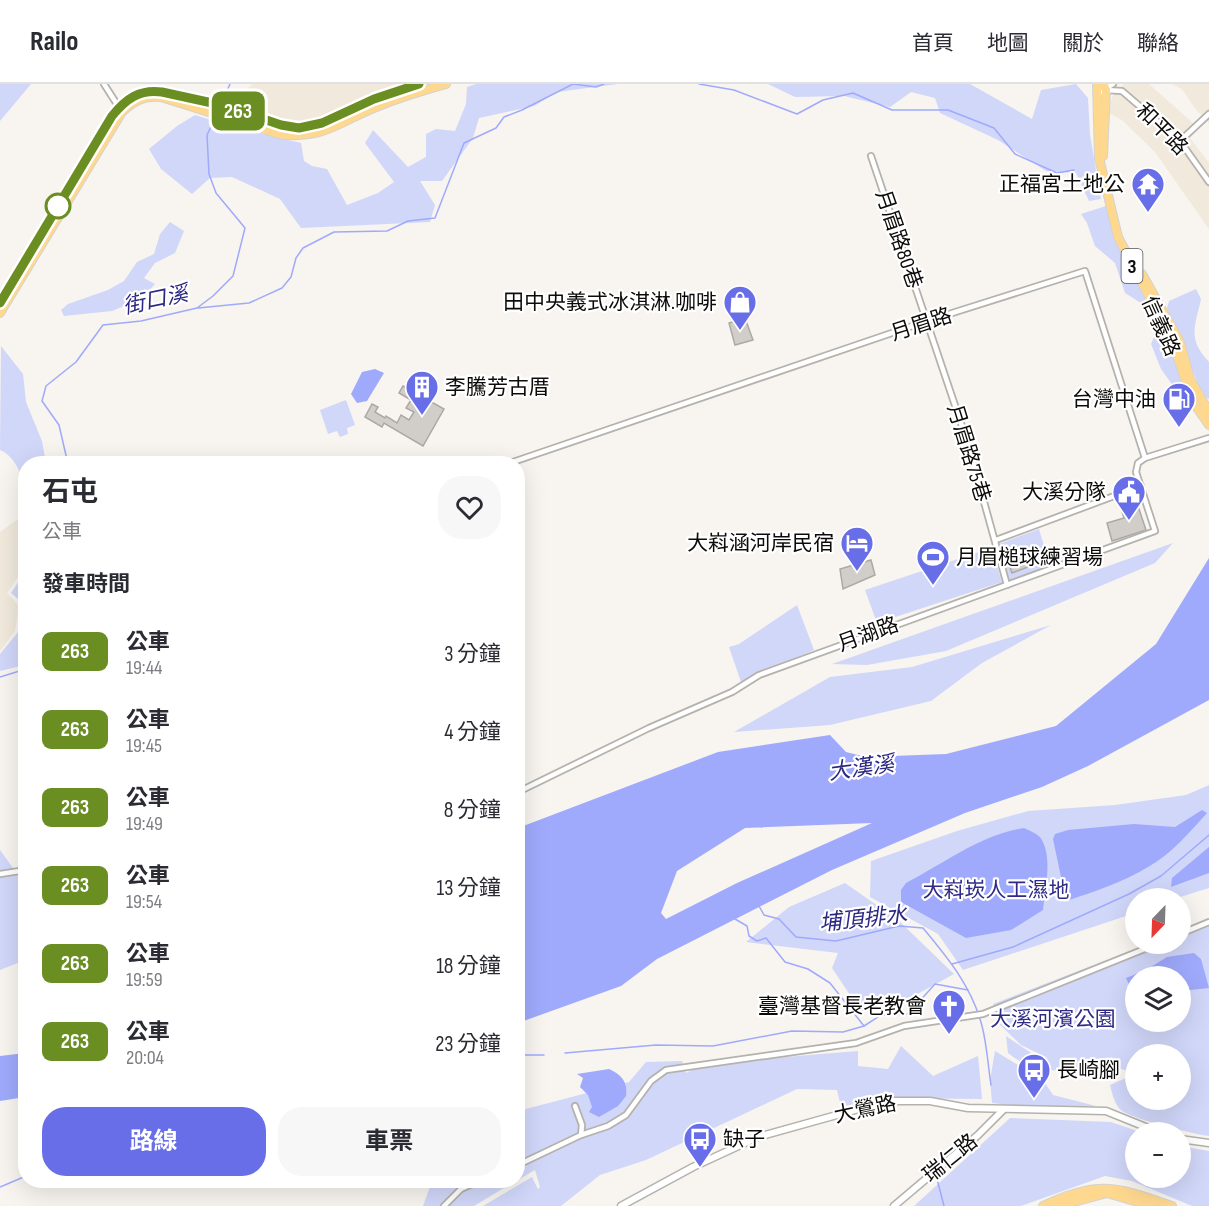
<!DOCTYPE html>
<html lang="zh-TW">
<meta charset="utf-8">
<style>
body{margin:0;font-family:"Sofia Sans Condensed","Noto Sans TC",sans-serif;background:#f7f7f7;color:#2b2b33;height:100vh;display:flex;flex-direction:column;font-size:22px;white-space:nowrap}
*{box-sizing:border-box;margin:0}
p{font-size:20px;color:#7c7c81}
.icon{flex:none;width:33px;height:33px;fill:none;stroke:currentColor;stroke-width:2;stroke-linecap:round;stroke-linejoin:round}
.map{position:relative;flex:1;overflow:hidden}
.side{position:absolute;left:18px;top:372px;width:507px;height:732px;display:flex;flex-direction:column;background:#fff;border-radius:24px;box-shadow:0 6px 24px #0002}
.side>*{flex:none}
.badge{padding:0 12px;border-radius:9px;font-size:21px;line-height:39px}
.needle{width:39px;rotate:203deg}
.controls{position:absolute;left:1125px;top:804px;display:grid;gap:12px}
.controls a{display:grid;place-items:center;width:66px;height:66px;border-radius:50%;background:#fff;box-shadow:0 6px 24px #0002;font-size:30px}
.map>.badge{position:absolute;translate:-50% -50%;box-shadow:0 0 0 3px #fff}
h2{padding:0 24px;font-size:22px;line-height:54px}
.round{display:grid;place-items:center;flex:none;width:63px;height:63px;border-radius:24px;background:#f7f7f7}
.headline{display:flex;align-items:center;justify-content:space-between;height:102px;padding:0 24px}
h1{font-size:28px;font-weight:700;line-height:45px}
.cta{display:flex;gap:12px;margin-top:auto;padding:12px 24px}
.cta a{flex:1;height:69px;border-radius:24px;background:#686ee7;color:#fff;font-size:24px;font-weight:700;line-height:69px;text-align:center}
.cta a+a{background:#f7f7f7;color:#2b2b33}
ul{padding:0;list-style:none}
li{display:flex;align-items:center;gap:18px;height:78px;padding:0 24px}
li div{flex:1}
li b{display:block;font-size:22px}
li em{font-style:normal}
li .badge{min-width:66px;font-weight:700;text-align:center}
header{display:flex;align-items:center;gap:36px;box-sizing:border-box;height:84px;padding:0 30px;background:#fff;border-bottom:2px solid #e1e1e2}
header strong{font-size:28px}
nav{display:flex;gap:33px;margin-inline-start:auto;font-size:21px}
.map>svg:first-child{display:block}
</style>
<header>
<strong>Railo</strong>
<nav><a>首頁</a><a>地圖</a><a>關於</a><a>聯絡</a></nav>
</header>
<div class="map">
<svg width="1209" height="1122" viewBox="0 0 1209 1122">
<rect width="100%" height="100%" fill="#f8f4ef"/>
<g fill="#f0e9dc">
<path d="M253,0H409L308,41L292,42L233,25L242,9Z"/>
<path d="M1124,0H1149L1194,40L1186,49L1209,79V145L1155,68L1122,36L1109,29L1112,13Z"/>
<path d="M1172,0H1209V39L1194,23L1182,5Z"/>
<path d="M25,430V483L7,509L19,522L15,547L0,567V448Z"/>
</g>
<g fill="#d1d7f9" fill-rule="evenodd">
<path d="M0,0H31L0,37Z"/>
<path d="M476,0H618L557,8L534,22L479,34L473,54L442,97H420L435,121L430,138L301,144L280,115L232,93L210,94L192,110L161,85L149,65L177,42L195,31L236,44L301,59L304,77L312,82L327,85L347,121L378,109L394,98L365,59L373,46L408,83L426,73V50L436,45L455,47L466,20L467,3Z"/>
<path d="M768,0H970L1032,35L1041,6L1076,0L1088,14L1090,51L1101,115L1089,117L1076,89L1046,87L998,56L940,29L935,14L911,8L890,23L844,12L795,13Z"/>
<path d="M1106,122C1126,183 1175,244 1182,306H1176L1161,285L1151,260L1157,246L1144,221L1125,209L1115,179L1095,162L1087,139L1081,130Z"/>
<path d="M170,138L184,147L175,169L155,179L144,194L155,200L141,215L112,227L64,232L61,226L68,220L108,206L124,197L137,178L154,170L160,150Z"/>
<path d="M1196,205L1201,215C1195,242 1187,255 1209,278V315L1203,312L1167,224L1169,217Z"/>
<path d="M1,262L23,290L26,318L42,357L46,379L26,380L25,409C24,393 15,372 0,366Z"/>
<path d="M346,316L355,341L347,344L348,350L340,353L337,347L328,350L320,326Z"/>
<path d="M1039,445L1049,479L1053,477L1055,483L1008,500L996,461Z"/>
<path d="M1173,459L1155,479L946,567L867,581L832,580Z"/>
<path d="M991,464L1002,498L877,539L865,506Z"/>
<path d="M25,488V581L0,587V570L18,548L24,520L11,509Z"/>
<path d="M797,521L814,566L741,598L729,563L739,560Z"/>
<path d="M1051,541L982,579L931,617L830,641L734,648L830,593L912,583Z"/>
<path d="M1209,701V804L1177,814H1136L1135,829L963,886L938,850L870,813L871,777L957,747L1028,727L1115,721L1186,711Z"/>
<path d="M0,766L26,802L25,876L0,886Z"/>
<path d="M845,799L898,836L954,890L899,920L862,929L832,884L838,869L746,858L789,823Z"/>
<path d="M1209,836V1052C1194,1050 1133,1035 1122,1027C1115,1022 1112,1009 1110,1001L1135,990C1095,970 1051,1005 1008,969L1006,952L1031,969L1050,975L1021,961L996,937L993,920L1148,860H1180L1181,847ZM1136,892H1180V938H1136ZM1136,970H1180V1016H1136Z"/>
<path d="M901,962L933,992L978,972L982,1015L881,1014L841,1023L837,1006L797,1005L646,1076L600,1091L561,1122H483L532,1093L538,1105L540,1103L535,1086L518,1096V1027L629,998L646,978L682,977L686,989L692,986L773,974L858,967V982L888,985Z"/>
<path d="M995,967L1043,996L1053,1011L1096,1022H1019L992,1019L990,996Z"/>
<path d="M1010,1034L1111,1038L1140,1048H1136V1094H1180L1181,1062L1209,1067V1122H1192L1132,1097L1105,1092L1021,1122H914Z"/>
<path d="M517,1096L474,1122H423L432,1097Z"/>
</g>
<g fill="#9faafc" fill-rule="evenodd">
<path d="M375,285L384,289L367,317L357,319L351,310L362,288Z"/>
<path d="M1209,474V616L1088,682L1042,703L965,729L832,786L657,875L621,902L518,939V744L718,668L830,651L846,668L866,673L946,670L1056,642L1156,560ZM872,739L737,799L666,835L661,829L677,787L745,744Z"/>
<path d="M1202,726L1207,729C1190,748 1170,771 1148,783C1123,798 1094,808 1066,817L1053,755L1055,750L1068,746L1134,740L1175,743Z"/>
<path d="M1024,744C1030,747 1040,750 1043,758C1052,777 1045,805 1043,826L1011,846L966,854L901,818V806L906,799C945,779 980,751 1024,744Z"/>
<path d="M1209,763V789L1171,803L1172,794Z"/>
<path d="M1194,869L1201,875L1209,904L1181,907L1180,892H1136L1135,913L1126,894L1146,886L1167,873Z"/>
<path d="M25,969V1013L0,1017V972Z"/>
<path d="M609,985C622,991 628,998 626,1012L618,1022L599,1033L589,1028L592,1023L588,1011L580,1003L583,994L577,990Z"/>
</g>
<g fill="none" stroke-linecap="round" stroke-linejoin="round">
<g stroke="#9faafc" stroke-width="1.5">
<path d="M699,0L734,6L797,30L823,16L853,9L892,26H948L994,44L1015,70L1057,89L1074,86"/>
<path d="M222,18L230,0"/>
<path d="M198,224L249,219L282,204L291,193L296,174L303,164L334,148L387,147L408,137L435,134L464,59L496,44L504,33L522,26L573,0L596,3L604,0"/>
<path d="M68,380L59,341L42,317L46,302L76,278L103,241L141,237L197,224L213,212L233,192L245,144L216,109L209,90L207,51L215,34"/>
<path d="M0,593L26,585"/>
<path d="M759,822L764,831L779,835L796,853L836,857L899,842L923,844C948,874 972,903 982,942C987,961 988,982 991,1001"/>
<path d="M735,835L747,842L749,852L757,857L766,854L785,878L808,885L830,899L864,942"/>
<path d="M952,880L1013,863L1129,810L1161,792L1209,751"/>
<path d="M565,969L656,961L713,962L792,947L843,948L864,942L881,931L908,930L935,900L968,906"/>
<path d="M518,971H544"/>
<path d="M939,1092L937,1095L944,1122"/>
<path d="M0,1103L26,1092"/>
</g>
</g>
<g fill="#d1cec9" stroke="#aca9a4" stroke-width="1.5">
<path d="M745,234L753,256L735,261L729,239Z"/>
<path d="M403,302L444,325L423,362L384,339L382,343L365,333L372,320L378,323L375,328L385,334L386,332L397,339L401,331L409,336L414,328L406,324L411,316L399,309Z"/>
<path d="M1135,413L1146,446L1112,457L1107,439L1124,434L1119,418Z"/>
<path d="M1036,464L1038,470L1025,475L1028,483L1012,489L1008,478L1019,475L1017,470Z"/>
<path d="M871,476L875,491L843,505L840,485Z"/>
</g>
<g fill="none" stroke-linecap="round" stroke-linejoin="round">
<defs>
<g id="minor">
<path d="M104,0L120,25"/>
<path d="M1106,6L1122,7L1180,57L1209,98"/>
<path d="M1098,10L1113,0"/>
<path d="M1180,57L1209,30"/>
<path d="M871,72L968,360L1007,501"/>
<path d="M507,380L927,237L1085,187L1145,374L1209,354"/>
<path d="M996,456L1141,402"/>
<path d="M518,708L649,644L732,608L759,591L1155,447L1136,388L1138,379L1145,374"/>
<path d="M0,790L26,786"/>
<path d="M1180,850L1209,838"/>
<path d="M581,1051L608,1042L626,1031L651,997L666,986L856,959L904,942L983,930L1157,860"/>
<path d="M518,1081L581,1051L582,1041L575,1022"/>
<path d="M444,1122L461,1105L481,1096"/>
</g>
<g id="tertiary">
<path d="M1180,1055L1209,1059"/>
<path d="M621,1122L693,1083L758,1053L887,1017H930L968,1024L1106,1027L1158,1048"/>
<path d="M894,1122L978,1051L1004,1025"/>
</g>
<g id="primary">
<path d="M1097,0L1099,74L1118,153L1171,254L1193,318L1209,341"/>
<path d="M90,70C107,41 122,3 162,8L226,22L281,41L299,44L322,39L374,15L419,0"/>
<path d="M1103,72L1106,6L1103,0"/>
<path d="M1142,190L1180,258L1190,295L1209,328"/>
<path d="M0,229L122,28C135,16 144,12 161,13L279,50C324,57 344,34 384,20C404,12 425,6 446,0"/>
<path d="M1043,1122C1099,1095 1117,1103 1172,1122"/>
<path d="M1058,1122L1107,1109L1152,1122"/>
</g>
</defs>
<use href="#minor" stroke="#b5b2ac" stroke-width="8"/>
<use href="#tertiary" stroke="#b5b2ac" stroke-width="9"/>
<use href="#primary" stroke="#d3d3d3" stroke-width="10"/>
<use href="#minor" stroke="#fff" stroke-width="4.5"/>
<use href="#tertiary" stroke="#fff" stroke-width="6"/>
<use href="#primary" stroke="#fed88f" stroke-width="8"/>
</g>
<g fill="none" stroke-linecap="round" stroke-linejoin="round">
<defs>
<path id="line" d="M0,219L112,32C126,15 139,5 162,8L226,22L281,41L299,44L322,39L374,15L419,0"/>
</defs>
<use href="#line" stroke="#fff" stroke-width="14"/>
<use href="#line" stroke="#6b8e23" stroke-width="9"/>
</g>
<defs>
<symbol id="temple-pin" viewBox="-11 -11 22 30"><path d="M0 17L-7.5 6A9.5 9.5 0 1 1 7.5 6Z" fill="#686ee7" stroke="#fff"/><path d="M0-6L5-2H3V0L6.5 2.5H4V6H1.5V3h-3V6H-4V2.5H-6.5L-3 0V-2H-5Z" fill="#fff"/></symbol>
<symbol id="shop-pin" viewBox="-11 -11 22 30"><path d="M0 17L-7.5 6A9.5 9.5 0 1 1 7.5 6Z" fill="#686ee7" stroke="#fff"/><path d="M-5-2.5h2.3a2.7 3.5 0 0 1 5.4 0H5L5.5 6h-11ZM-1.5-2.5h3a1.5 2.3 0 0 0-3 0Z" fill="#fff"/></symbol>
<symbol id="building-pin" viewBox="-11 -11 22 30"><path d="M0 17L-7.5 6A9.5 9.5 0 1 1 7.5 6Z" fill="#686ee7" stroke="#fff"/><path d="M-4-6H4V6H1V3H-1V6H-4ZM-2.5-4.3h1.7v1.8h-1.7ZM.8-4.3h1.7v1.8H.8ZM-2.5-1h1.7V.8h-1.7ZM.8-1h1.7V.8H.8Z" fill="#fff"/></symbol>
<symbol id="fuel-pin" viewBox="-11 -11 22 30"><path d="M0 17L-7.5 6A9.5 9.5 0 1 1 7.5 6Z" fill="#686ee7" stroke="#fff"/><path d="M-5.5-6h7V0h2V4h1.3V-2.5L3-4.5l.8-.8L6-3V5H2.5V1h-1V6h-7ZM-4.2-4.7v3.2H.2V-4.7Z" fill="#fff"/></symbol>
<symbol id="civic-pin" viewBox="-11 -11 22 30"><path d="M0 17L-7.5 6A9.5 9.5 0 1 1 7.5 6Z" fill="#686ee7" stroke="#fff"/><path d="M-.6-6.5H3V-4.5H.6V-3L4-1V1h2V6H-6V1h2V-1L-.6-3ZM-1.2 2.5V6h2.4V2.5Z" fill="#fff"/></symbol>
<symbol id="hotel-pin" viewBox="-11 -11 22 30"><path d="M0 17L-7.5 6A9.5 9.5 0 1 1 7.5 6Z" fill="#686ee7" stroke="#fff"/><path d="M-6-4.5h1.5V1H6V5H4.5V3h-9V5H-6ZM-4 0a1.8 1.8 0 1 1 3.6 0ZM.5 0V-2.5h3Q6-2.5 6 0Z" fill="#fff"/></symbol>
<symbol id="stadium-pin" viewBox="-11 -11 22 30"><path d="M0 17L-7.5 6A9.5 9.5 0 1 1 7.5 6Z" fill="#686ee7" stroke="#fff"/><path d="M0-5a6.5 5 0 1 0 0 10a6.5 5 0 1 0 0-10ZM-3.5-1.8h7v3.6h-7Z" fill="#fff"/></symbol>
<symbol id="church-pin" viewBox="-11 -11 22 30"><path d="M0 17L-7.5 6A9.5 9.5 0 1 1 7.5 6Z" fill="#686ee7" stroke="#fff"/><path d="M-1.2-6h2.4v3.5h3.3v2.4h-3.3V6h-2.4V-.1h-3.3v-2.4h3.3Z" fill="#fff"/></symbol>
<symbol id="bus-pin" viewBox="-11 -11 22 30"><path d="M0 17L-7.5 6A9.5 9.5 0 1 1 7.5 6Z" fill="#686ee7" stroke="#fff"/><path d="M-5-6H5V4H4V6H2V4H-2V6H-4V4H-5ZM-3.5-4V0h7V-4ZM-3.5 1.2v1.5H-2V1.2ZM2 1.2v1.5H3.5V1.2Z" fill="#fff"/></symbol>
</defs>
<g fill-rule="evenodd">
<use href="#temple-pin" x="1129" y="81" width="38" height="52"/>
<use href="#shop-pin" x="721" y="199" width="38" height="52"/>
<use href="#building-pin" x="403" y="284" width="38" height="52"/>
<use href="#fuel-pin" x="1160" y="296" width="38" height="52"/>
<use href="#civic-pin" x="1110" y="389" width="38" height="52"/>
<use href="#hotel-pin" x="838" y="440" width="38" height="52"/>
<use href="#stadium-pin" x="914" y="454" width="38" height="52"/>
<use href="#church-pin" x="930" y="903" width="38" height="52"/>
<use href="#bus-pin" x="1015" y="967" width="38" height="52"/>
<use href="#bus-pin" x="681" y="1036" width="38" height="52"/>
</g>
<circle fill="#fff" stroke="#6b8e23" stroke-width="3" cx="58" cy="122" r="12"/>
<g text-anchor="middle" stroke-width="4.5" stroke-linejoin="round" paint-order="stroke">
<rect fill="#fff" stroke="#555453" stroke-width="1.5" x="1121.5" y="165" width="21" height="34" rx="4.5"/>
<g font-size="20" font-weight="bold" fill="#0c0b09">
<text x="1132" y="189">3</text>
</g>
<g font-size="21" fill="#0c0b09" stroke="#fff">
<text transform="translate(1162 45) rotate(45)" y="7">和平路</text>
<text transform="translate(899 155) rotate(71)" y="7">月眉路80巷</text>
<text transform="translate(921 240) rotate(-18)" y="7">月眉路</text>
<text transform="translate(1161 242) rotate(66)" y="7">信義路</text>
<text transform="translate(969 369) rotate(73)" y="7">月眉路75巷</text>
<text transform="translate(868 550) rotate(-20)" y="7">月湖路</text>
<text transform="translate(865 1025) rotate(-12)" y="7">大鶯路</text>
<text transform="translate(950 1074) rotate(-39)" y="7">瑞仁路</text>
</g>
<g font-size="21" fill="#0c0b09" stroke="#fff" text-anchor="end">
<text x="1125" y="107">正福宮土地公</text>
<text x="717" y="225">田中央義式冰淇淋.咖啡</text>
<text x="445" y="310" text-anchor="start">李騰芳古厝</text>
<text x="1156" y="322">台灣中油</text>
<text x="1106" y="415">大溪分隊</text>
<text x="834" y="466">大嵙涵河岸民宿</text>
<text x="956" y="480" text-anchor="start">月眉槌球練習場</text>
<text x="926" y="929">臺灣基督長老教會</text>
<text x="1057" y="993" text-anchor="start">長崎腳</text>
<text x="723" y="1062" text-anchor="start">缺子</text>
</g>
<g font-size="21" fill="#2e2a86" stroke="#fff">
<text x="996" y="813">大嵙崁人工濕地</text>
<text x="1053" y="942">大溪河濱公園</text>
</g>
<g font-size="22" font-style="italic" fill="#2b2782" stroke="#fff">
<text transform="translate(155 215) rotate(-12)" y="8">街口溪</text>
<text transform="translate(861 683) rotate(-8)" y="8">大漢溪</text>
<text transform="translate(863 834) rotate(-6)" y="8">埔頂排水</text>
</g>
</g>
</svg>
<div class="controls">
<a><svg class="needle" viewBox="-14 -14 28 28"><path d="M0-13l5 13h-10z" fill="#e53935"/><path d="M0 13l5-13h-10z" fill="#7c7c81"/></svg></a>
<a><svg class="icon" aria-label="layers" viewBox="0 0 24 24"><path d="M12 4l9 5-9 5-9-5zM3 14l9 5 9-5"/></svg></a>
<a>+</a>
<a>−</a>
</div>
<b class="badge" style="left:238px;top:27px;background:#6b8e23;color:#fff">263</b>
<section class="side">
<div class="headline"><div><h1>石屯</h1><p>公車</p></div><a class="round"><svg class="icon" aria-label="heart" viewBox="0 0 24 24"><path d="M12 20l-8-8c-3-5 5-10 8-4 3-6 11-1 8 4z"/></svg></a></div>
<h2>發車時間</h2>
<ul>
<li><span class="badge" style="background:#6b8e23;color:#fff">263</span><div><b>公車</b><p>19:44</p></div><em>3 分鐘</em></li>
<li><span class="badge" style="background:#6b8e23;color:#fff">263</span><div><b>公車</b><p>19:45</p></div><em>4 分鐘</em></li>
<li><span class="badge" style="background:#6b8e23;color:#fff">263</span><div><b>公車</b><p>19:49</p></div><em>8 分鐘</em></li>
<li><span class="badge" style="background:#6b8e23;color:#fff">263</span><div><b>公車</b><p>19:54</p></div><em>13 分鐘</em></li>
<li><span class="badge" style="background:#6b8e23;color:#fff">263</span><div><b>公車</b><p>19:59</p></div><em>18 分鐘</em></li>
<li><span class="badge" style="background:#6b8e23;color:#fff">263</span><div><b>公車</b><p>20:04</p></div><em>23 分鐘</em></li>
</ul>
<div class="cta"><a>路線</a><a>車票</a></div>
</section>
</div>
